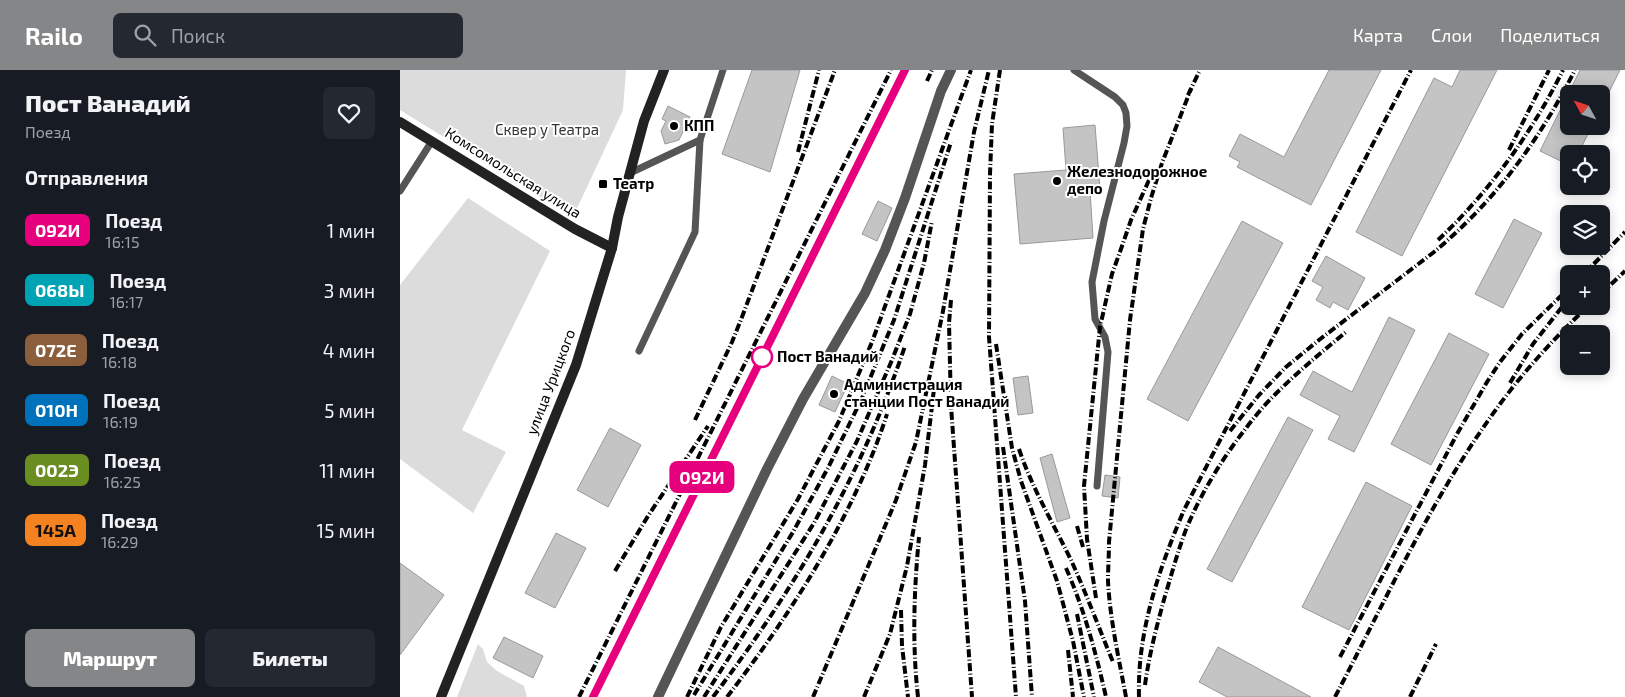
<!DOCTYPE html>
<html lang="ru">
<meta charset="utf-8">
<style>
body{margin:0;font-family:"Exo 2",sans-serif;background:#242831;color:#f1f3f6;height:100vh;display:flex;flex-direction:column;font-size:19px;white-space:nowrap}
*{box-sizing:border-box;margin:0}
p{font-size:16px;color:#9ea1a6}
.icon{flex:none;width:28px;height:28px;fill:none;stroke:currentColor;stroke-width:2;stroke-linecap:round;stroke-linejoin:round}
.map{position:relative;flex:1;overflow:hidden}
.details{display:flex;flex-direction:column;background:#171b24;width:400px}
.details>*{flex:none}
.badge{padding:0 10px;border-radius:8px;font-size:18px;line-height:32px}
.needle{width:32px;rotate:310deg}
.controls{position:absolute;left:1160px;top:15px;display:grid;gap:10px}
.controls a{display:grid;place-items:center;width:50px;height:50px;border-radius:8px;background:#171b24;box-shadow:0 2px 12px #0003;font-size:25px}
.map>.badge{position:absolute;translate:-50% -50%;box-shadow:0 0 0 2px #fff}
h2{padding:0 25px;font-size:19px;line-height:45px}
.round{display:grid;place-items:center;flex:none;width:52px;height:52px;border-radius:8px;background:#242831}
.overview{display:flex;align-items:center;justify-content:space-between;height:85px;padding:0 25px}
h1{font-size:24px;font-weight:800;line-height:38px}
.cta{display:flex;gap:10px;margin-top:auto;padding:10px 25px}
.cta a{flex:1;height:58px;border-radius:8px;background:#858687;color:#fff;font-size:20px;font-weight:800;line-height:58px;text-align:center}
.cta a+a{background:#242831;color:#f1f3f6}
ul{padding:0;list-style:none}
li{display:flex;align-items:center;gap:15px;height:60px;padding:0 25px}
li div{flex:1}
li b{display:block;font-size:19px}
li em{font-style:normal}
li .badge{min-width:55px;font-weight:700;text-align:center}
header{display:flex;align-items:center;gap:30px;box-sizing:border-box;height:70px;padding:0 25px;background:#858687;color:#fff}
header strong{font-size:24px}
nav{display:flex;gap:28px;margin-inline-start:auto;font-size:18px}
.search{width:350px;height:45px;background:#242831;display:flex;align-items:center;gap:12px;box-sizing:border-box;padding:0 18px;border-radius:8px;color:#9ea1a6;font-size:19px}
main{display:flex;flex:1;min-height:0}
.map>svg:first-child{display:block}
</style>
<header>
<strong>Railo</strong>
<div class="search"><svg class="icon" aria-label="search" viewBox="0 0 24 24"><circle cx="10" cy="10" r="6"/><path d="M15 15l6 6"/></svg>Поиск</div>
<nav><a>Карта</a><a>Слои</a><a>Поделиться</a></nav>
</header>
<main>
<section class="details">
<div class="overview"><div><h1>Пост Ванадий</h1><p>Поезд</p></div><a class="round"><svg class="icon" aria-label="heart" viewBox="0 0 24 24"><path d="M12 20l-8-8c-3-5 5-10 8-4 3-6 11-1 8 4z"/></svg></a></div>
<h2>Отправления</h2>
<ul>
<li><span class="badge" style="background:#e6007e;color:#fff">092И</span><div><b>Поезд</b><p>16:15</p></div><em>1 мин</em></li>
<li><span class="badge" style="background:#00a3b4;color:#fff">068Ы</span><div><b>Поезд</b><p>16:17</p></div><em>3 мин</em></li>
<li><span class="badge" style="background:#8b5e3c;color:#fff">072Е</span><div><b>Поезд</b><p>16:18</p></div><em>4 мин</em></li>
<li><span class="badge" style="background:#0072bc;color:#fff">010Н</span><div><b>Поезд</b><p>16:19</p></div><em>5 мин</em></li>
<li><span class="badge" style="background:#6b8e23;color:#fff">002Э</span><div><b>Поезд</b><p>16:25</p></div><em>11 мин</em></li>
<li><span class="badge" style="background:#f58220;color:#111">145А</span><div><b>Поезд</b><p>16:29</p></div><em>15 мин</em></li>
</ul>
<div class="cta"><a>Маршрут</a><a>Билеты</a></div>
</section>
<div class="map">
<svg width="1225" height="627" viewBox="0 0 1225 627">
<rect width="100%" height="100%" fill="#fff"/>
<g fill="#dcdcdc">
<path d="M0,0H226L223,40L173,147L0,40Z"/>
<path d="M68,128L150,181L62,360L106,382L73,443L0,389V215Z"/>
<path d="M78,574L83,579L87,592L97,601L124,616L127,627H57Z"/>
</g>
<g fill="#c4c4c4" stroke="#999">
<path d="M352,0H400L370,102L322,84Z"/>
<path d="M929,0H981L911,135L837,97L840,92L829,86L840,64L884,87Z"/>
<path d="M1060,0H1097L1002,186L956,162L1034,8L1052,17Z"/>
<path d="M1180,0H1220L1208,24H1169V56H1192L1178,84H1169V95L1140,81Z"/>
<path d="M268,36L290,47L279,70L265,74L261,61L266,51L262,49Z"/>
<path d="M695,55L700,119L690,120L693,168L620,174L614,104L666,100L663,58Z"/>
<path d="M478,131L492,138L477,171L462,164Z"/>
<path d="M1114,149L1142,163L1103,238L1075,224Z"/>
<path d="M842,151L883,173L788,351L747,329Z"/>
<path d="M926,186L965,208L948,240L933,232L930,238L916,230L923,217L912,211Z"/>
<path d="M989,247L1015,260L954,382L928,369L940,346L900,325L913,301L952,322Z"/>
<path d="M1049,263L1089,284L1031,395L991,374Z"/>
<path d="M432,306L448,314L435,342L419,335Z"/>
<path d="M628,306L633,343L618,345L613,308Z"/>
<path d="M888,347L913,360L832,512L807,499Z"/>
<path d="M210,358L241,375L208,437L177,420Z"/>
<path d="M652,384L670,448L657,452L640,388Z"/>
<path d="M705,405L720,407L718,428L702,426Z"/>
<path d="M966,412L1012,436L949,560L902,537Z"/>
<path d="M156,463L186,478L155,538L125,523Z"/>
<path d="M0,493L44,525L0,585Z"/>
<path d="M104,567L143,586L133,608L93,588Z"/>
<path d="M818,577L911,627H827L799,612Z"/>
</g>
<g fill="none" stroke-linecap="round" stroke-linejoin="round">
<g stroke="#555" stroke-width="7">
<path d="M674,0L715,27L723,35L726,43L727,56L724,73L704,151L692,212L695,249L705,267L708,282L697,416"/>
<path d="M230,103L300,70"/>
<path d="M0,121L32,71"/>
<path d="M239,281L295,162L300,70L323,0"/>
</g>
<path stroke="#555" stroke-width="10" d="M258,627L367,399L403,329L465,223L485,180L505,128L541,21L551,0"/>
<g stroke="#222" stroke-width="10">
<path d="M0,52L175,159L212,178"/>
<path d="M41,627L176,295L212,178L218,147L244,51L264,0"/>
</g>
<g stroke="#000" stroke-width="4" stroke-dasharray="8 2.5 1 2.5" stroke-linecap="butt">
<path d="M600,0L592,54L590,104L589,267L616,627"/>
<path d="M527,11L532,0"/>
<path d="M788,25L800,0"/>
<path d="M1109,80L1149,0"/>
<path d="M398,82L419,0"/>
<path d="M1038,170C1089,122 1132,63 1163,0"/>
<path d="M1184,204L1225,162"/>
<path d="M1201,224L1225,201"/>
<path d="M551,230L549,253L551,336L572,627"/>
<path d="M596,274L612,378L621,411L657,511L673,571L684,627"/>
<path d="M1110,313L1133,274L1169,228"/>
<path d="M295,350L332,272L342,247L435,0"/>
<path d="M830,361L859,325L886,297L919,270L1034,182C1095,131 1139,71 1175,0"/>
<path d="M603,377L625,531L632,627"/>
<path d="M619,379C632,418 653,453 671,490C686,523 699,558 713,592"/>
<path d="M677,456L683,477"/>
<path d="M666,498C684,539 696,583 706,627"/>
<path d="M215,501L248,446L308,356"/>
<path d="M696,528L687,469L684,416L700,257L712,204L721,179L731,150L754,99"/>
<path d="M501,540L502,576L508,627"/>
<path d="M677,544L694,627"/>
<path d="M668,580L673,627"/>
<path d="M940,587L1057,364L1087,312L1100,292L1122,264L1169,218"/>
<path d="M745,615C749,585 757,555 765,526C772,503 778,480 787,457C805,414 833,372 864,336C889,309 917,286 946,262"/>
<path d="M294,625L393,462L429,396L462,328L494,250L551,72"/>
<path d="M179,627L491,0"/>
<path d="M193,627L505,0"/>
<path d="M287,627L321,557L398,429L439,351L472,272L571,0"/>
<path d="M304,627L414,453L457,371L492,290L510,244L524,193L532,151"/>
<path d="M313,627C396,517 461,407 505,276"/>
<path d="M327,627C391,544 455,444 487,344"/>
<path d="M413,627L496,430L516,372L543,241L574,62L589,0"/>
<path d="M464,627L490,564L507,496L525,395L534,319"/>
<path d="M518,627C512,574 514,520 519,467"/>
<path d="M726,627C719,589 710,550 708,511C708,498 709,485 709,472L730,250L743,159L751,128L762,93L791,19"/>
<path d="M739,627C737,562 759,499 784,440L1011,0"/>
<path d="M935,627C990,522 1039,411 1113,317C1136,288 1161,262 1188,236"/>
<path d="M1010,627L1036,574"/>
</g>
</g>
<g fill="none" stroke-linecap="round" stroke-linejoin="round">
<defs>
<path id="line" d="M193,627L505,0"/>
</defs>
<use href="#line" stroke="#fff" stroke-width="11"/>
<use href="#line" stroke="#e6007e" stroke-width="8"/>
</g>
<g fill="#000" stroke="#fff" stroke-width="2">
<circle cx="274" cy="56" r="5"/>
<circle cx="657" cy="111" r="5"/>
<rect x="198" y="109" width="10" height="10" rx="2.5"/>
<circle cx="434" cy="324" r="5"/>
</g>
<circle fill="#fff" stroke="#e6007e" stroke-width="2.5" cx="362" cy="287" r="10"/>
<g text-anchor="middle" stroke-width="4" stroke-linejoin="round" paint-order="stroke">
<g font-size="15" font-weight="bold" fill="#000" stroke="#fff" text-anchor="start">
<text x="284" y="61">КПП</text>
<text x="667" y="107">Железнодорожное<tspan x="667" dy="17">депо</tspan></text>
<text x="213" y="119">Театр</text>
<text x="444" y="320">Администрация<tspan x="444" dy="17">станции Пост Ванадий</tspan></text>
</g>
<g font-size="15" fill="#333" stroke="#fff">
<text x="147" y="65">Сквер у Театра</text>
</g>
<g font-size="15" fill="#000" stroke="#fff">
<text transform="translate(113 103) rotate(32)" y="5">Комсомольская улица</text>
<text transform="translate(151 312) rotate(-69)" y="5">улица Урицкого</text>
</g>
<g font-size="15" font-weight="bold" fill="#000" stroke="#fff" text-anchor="start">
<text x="377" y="292">Пост Ванадий</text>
</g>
</g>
</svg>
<div class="controls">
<a><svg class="needle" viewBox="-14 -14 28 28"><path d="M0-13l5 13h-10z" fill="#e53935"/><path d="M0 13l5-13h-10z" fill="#9ea1a6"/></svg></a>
<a><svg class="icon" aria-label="locate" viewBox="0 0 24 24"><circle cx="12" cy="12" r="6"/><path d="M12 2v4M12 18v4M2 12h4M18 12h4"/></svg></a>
<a><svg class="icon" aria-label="layers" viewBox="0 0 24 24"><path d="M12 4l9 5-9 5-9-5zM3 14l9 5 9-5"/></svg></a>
<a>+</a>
<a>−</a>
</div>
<b class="badge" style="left:302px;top:407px;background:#e6007e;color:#fff">092И</b>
</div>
</main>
